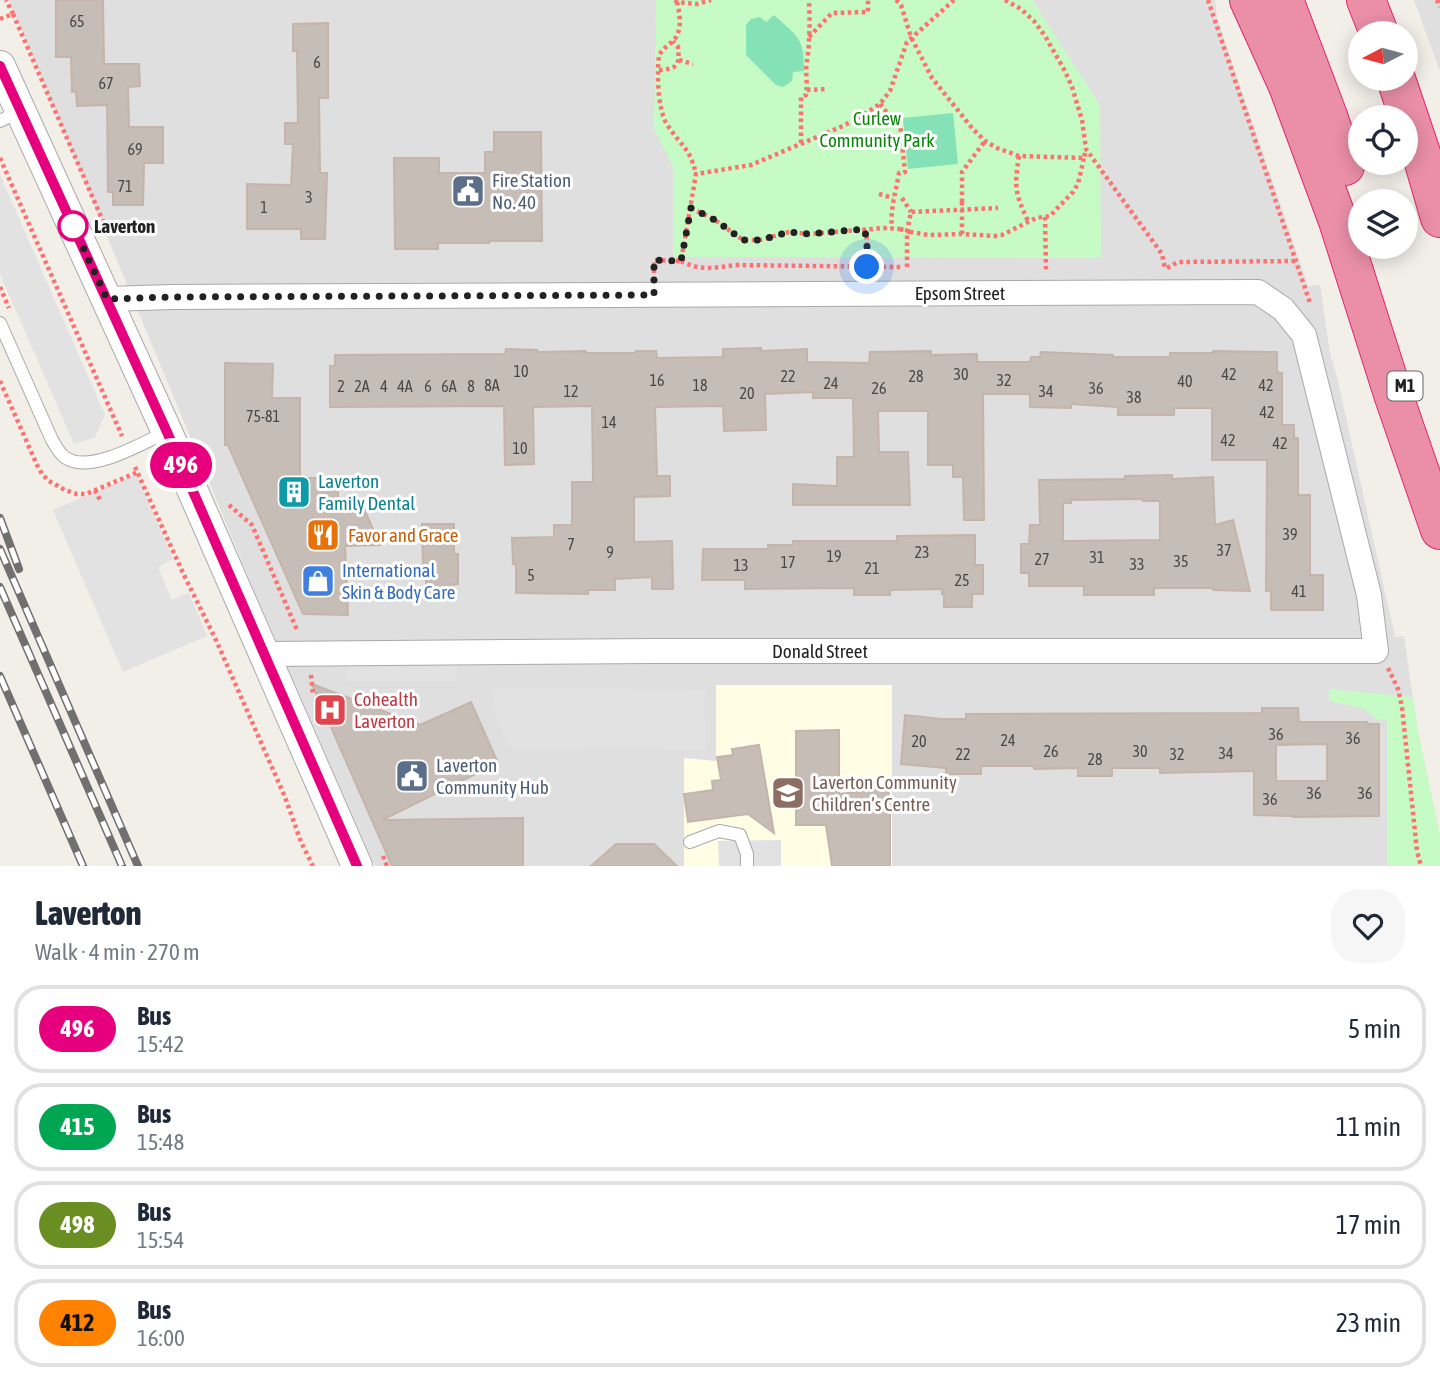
<!DOCTYPE html>
<meta charset="utf-8">
<style>
body{margin:0;font-family:"Asap Condensed",sans-serif;background:#f6f6f7;color:#1f2937;height:100vh;display:flex;flex-direction:column;font-size:26px;white-space:nowrap}
*{box-sizing:border-box;margin:0}
p{font-size:23px;color:#747a83}
.icon{flex:none;width:38px;height:38px;fill:none;stroke:currentColor;stroke-width:2;stroke-linecap:round;stroke-linejoin:round}
.map{position:relative;height:866px;overflow:hidden}
.details{display:flex;flex-direction:column;background:#fff;flex:1}
.details>*{flex:none}
.badge{padding:0 14px;border-radius:23px;font-size:24px;line-height:46px}
.needle{width:46px;rotate:264deg}
.controls{position:absolute;left:1348px;top:21px;display:grid;gap:14px}
.controls a{display:grid;place-items:center;width:70px;height:70px;border-radius:50%;background:#fff;box-shadow:0 4px 18px #0003;font-size:35px}
.you{position:absolute;width:35px;height:35px;margin:-18px;border:5px solid #fff;border-radius:50%;background:#1a73e8;box-shadow:0 0 0 10px #1a73e833}
.map>.badge{position:absolute;translate:-50% -50%;box-shadow:0 0 0 4px #fff}
.round{display:grid;place-items:center;flex:none;width:74px;height:74px;border-radius:28px;background:#f6f6f7}
.summary{display:flex;align-items:center;justify-content:space-between;height:119px;padding:0 35px}
h1{font-size:33px;font-weight:800;line-height:52px}
ul{padding:0;list-style:none}
li{display:flex;align-items:center;gap:21px;height:88px;margin:0 14px 10px;padding:0 21px;border:4px solid #e0e1e3;border-radius:28px}
li div{flex:1}
li b{display:block;font-size:26px}
li em{font-style:normal}
li .badge{min-width:77px;font-weight:700;text-align:center}
.map>svg:first-child{display:block}
</style>
<div class="map">
<svg width="1440" height="866" viewBox="0 0 1440 866">
<rect width="100%" height="100%" fill="#f2eee8"/>
<g fill="#e0dfdf">
<path d="M9,0H1215L1217,18L1308,286L1320,285L1330,353L1337,377L1395,637L1404,636L1418,732L1440,836V866H375L250,581Z"/>
<path d="M1414,0H1440V71L1439,69Z"/>
</g>
<path fill="#fffde4" d="M716,685H892V866H684V758L716,761Z"/>
<g fill="#c6fbc6">
<path d="M656,0H1032L1100,105L1101,258L673,257V167L654,129Z"/>
<path d="M1329,689L1413,697L1418,732L1440,836V866H1387V720L1376,719L1363,708L1329,701Z"/>
</g>
<g fill="#85e2b7">
<path d="M774,15C798,37 804,37 804,71L793,72L792,81L783,87L776,85L746,55V25L751,19L760,17L766,22Z"/>
<path d="M953,113L958,164L908,169L903,118Z"/>
</g>
<g fill="#e2e2e2">
<path d="M0,175L105,415L95,437L74,444L0,274Z"/>
<path d="M136,474L173,559L158,567L172,600L189,593L207,636L123,672L53,510Z"/>
<rect x="346" y="663" width="111" height="18"/>
<path d="M492,689L705,690L706,750L511,748L493,709Z"/>
<path d="M781,840V866H719L718,841Z"/>
</g>
<g fill="#c7bdb7" stroke="#c4b4aa" stroke-width="2" fill-rule="evenodd">
<path d="M56,0H103L104,64H139L140,86L128,87L129,127H163V163H144L143,205H113V192H108L107,105L77,106L76,91L72,92L71,57H56Z"/>
<path d="M328,23V98H319L320,173H327L325,239H301V229H247V184L291,185L293,144H285V123H298L297,51H293V24Z"/>
<path d="M494,132H541L542,241H489V243H438V249H395L394,158H439V173H485V152H494Z"/>
<path d="M761,348V351L807,349V362L869,363L870,352L931,351V355L977,354V362H1030L1031,357H1040L1041,352L1113,355V357H1170V353H1213V351L1277,352V372L1282,373V425H1294V438H1298V495H1310V575H1323V610H1271V591H1266L1267,460H1212V408H1174V415H1118V407L1071,404V408L1030,407V394H983L984,520H964L963,477H953V465H928V411H878L879,452H908L910,505H793V484L837,486V457H854L853,398H813V392L765,394L766,430L724,431L723,406L655,407L657,476H670V496L634,497V542L672,541L673,589H652V577L615,579V590H588V594L516,593V564H513L512,538L554,537V525H572V482H593L592,406L533,407L534,464L505,465L504,406L330,407V366H335V355L505,354L506,349L537,350V352L586,351V353H636V351H656L657,358L723,357V349Z"/>
<path d="M225,363L273,364L272,398H300V478H338V505L362,504L380,545L345,546L348,615L303,614L228,445H225Z"/>
<path d="M1172,475V479L1213,477L1215,525L1233,520L1250,591L1213,590V588H1154V595H1084V586H1029V573H1021V544H1029L1030,525H1040L1039,480L1125,479V476ZM1143,499V501H1160V540L1063,541V503H1071V500Z"/>
<path d="M422,524H454V554H458V584H454V595H426V568H423Z"/>
<path d="M975,535V565H983V594H972V607H944V594H942V589L890,590V595H854V588L745,589V580H702L703,549H768V545H793V541H897V536Z"/>
<path d="M312,684L420,725L471,702L498,763L382,820L523,818V866H392Z"/>
<path d="M1262,708H1298L1299,722H1367L1368,724H1379V816L1293,817V816L1254,815V771L1160,773V768H1112V776H1078V768L1034,769V766H981V774H946V768L901,764L905,715L941,719H966V714L1262,713ZM1327,744V781H1276V745Z"/>
<path d="M839,730V794L888,788L891,810H890V866H832L826,825H796V731Z"/>
<path d="M759,745L774,833L748,814L688,822L684,794L713,790L712,781L721,780L717,757L733,755L732,749Z"/>
<path d="M616,844H654L677,866H591Z"/>
</g>
<g fill="none" stroke-linecap="round" stroke-linejoin="round">
<defs>
<g id="service">
<path d="M0,121L20,111"/>
<path d="M0,323L52,440C56,446 59,454 66,458C90,474 143,443 166,432"/>
<path d="M690,842L719,831L740,835L747,854V866"/>
</g>
<path id="minor" d="M107,299L172,297L1258,292L1283,309L1304,335L1369,595L1376,651H654L264,654"/>
<path id="tertiary" d="M0,66L167,432L357,866"/>
<g id="motorway">
<path d="M1249,0L1288,86L1338,221L1393,394L1440,530"/>
<path d="M1284,0L1328,116L1345,166"/>
<path d="M1366,0L1379,33"/>
<path d="M1396,79L1422,156L1440,218"/>
</g>
</defs>
<use href="#service" stroke="#a9a9a9" stroke-width="14"/>
<use href="#minor" stroke="#a9a9a9" stroke-width="26"/>
<use href="#tertiary" stroke="#a9a9a9" stroke-width="32"/>
<use href="#motorway" stroke="#e12574" stroke-width="40"/>
<g stroke="#fe716e" stroke-width="4.5" stroke-dasharray="3.5 3.5" stroke-linecap="butt">
<path d="M675,0L677,2L697,4L711,0"/>
<path d="M896,0L901,5L911,37L932,78L972,128L985,141L997,148L1019,156L1084,158L1086,149"/>
<path d="M1005,0L1021,9L1034,21L1045,36L1065,71L1072,87L1082,120L1086,149L1162,254L1165,269"/>
<path d="M1208,0L1310,303"/>
<path d="M1437,0L1440,7"/>
<path d="M677,2C680,15 683,32 672,42C667,46 663,49 659,55C657,74 657,110 668,126C682,147 690,148 696,174"/>
<path d="M13,14L109,235"/>
<path d="M0,19L13,14L6,0"/>
<path d="M809,37L832,13L868,12V0"/>
<path d="M679,60L693,64"/>
<path d="M659,70C677,69 680,66 678,47L673,41"/>
<path d="M807,90L827,89"/>
<path d="M880,104L896,124L900,123L905,172L899,173C896,192 890,208 892,228"/>
<path d="M801,143V97L806,95C808,84 805,72 807,61C810,41 810,21 809,0"/>
<path d="M1019,156C1014,187 1015,193 1028,221"/>
<path d="M0,158L122,436"/>
<path d="M879,194L893,198"/>
<path d="M902,198L911,212"/>
<path d="M962,202V172L985,141"/>
<path d="M691,208L715,220L743,240H760L789,232L809,234L884,228L900,229"/>
<path d="M1045,217L1046,269"/>
<path d="M864,229L867,239V267"/>
<path d="M910,232L929,235L962,234L995,236L1002,235L1036,218L1050,216L1073,192L1078,184L1084,158"/>
<path d="M962,234V214"/>
<path d="M681,261C699,271 716,268 735,265L903,267"/>
<path d="M907,267V231L911,212L998,208"/>
<path d="M1167,268L1178,262L1296,261"/>
<path d="M654,273V260L681,261L696,174L751,165L843,126L860,117L880,104L890,91L907,42L954,0"/>
<path d="M0,287L9,308"/>
<path d="M0,381L37,465L42,474L49,481L65,490L77,494H86L138,472"/>
<path d="M135,467L183,573L216,640L285,797L301,842L313,866"/>
<path d="M95,490L101,502"/>
<path d="M229,505L252,525L297,630"/>
<path d="M1388,668L1398,689L1402,707L1417,851L1421,866"/>
<path d="M311,675L313,694"/>
<path d="M383,856L387,866"/>
</g>
<use href="#service" stroke="#fff" stroke-width="12"/>
<use href="#minor" stroke="#fff" stroke-width="24"/>
<use href="#tertiary" stroke="#fff" stroke-width="30"/>
<use href="#motorway" stroke="#ea8fa7" stroke-width="38"/>
<defs>
<g id="rail">
<path d="M0,518L19,569"/>
<path d="M0,549L138,866"/>
<path d="M0,587L122,866"/>
<path d="M0,676L83,866"/>
</g>
</defs>
<use href="#rail" stroke="#707070" stroke-width="8"/>
<use href="#rail" stroke="#fff" stroke-width="5" stroke-dasharray="16" stroke-linecap="butt"/>
<g stroke="#fe716e" stroke-width="4.5" stroke-dasharray="3.5 3.5" stroke-linecap="butt">
<path d="M962,202V214"/>
<path d="M900,229L910,232"/>
</g>
</g>
<g fill="none" stroke-linecap="round" stroke-linejoin="round">
<defs>
<path id="line" d="M0,66L167,432L357,866"/>
</defs>
<use href="#line" stroke="#fff" stroke-width="16"/>
<use href="#line" stroke="#e6007e" stroke-width="10"/>
<path stroke="#222" stroke-width="7" stroke-dasharray="0 12.6" d="M73,226L107,299L172,297L654,295V260L681,261L691,208L715,220L743,240H760L789,232L809,234L864,229L867,239V267"/>
</g>
<defs>
<symbol id="civic-square" viewBox="-11 -11 22 22"><rect x="-9" y="-9" width="18" height="18" rx="4" fill="#5c6f8a" stroke="#fff"/><path d="M-.6-6.5H3V-4.5H.6V-3L4-1V1h2V6H-6V1h2V-1L-.6-3ZM-1.2 2.5V6h2.4V2.5Z" fill="#fff"/></symbol>
<symbol id="building-square" viewBox="-11 -11 22 22"><rect x="-9" y="-9" width="18" height="18" rx="4" fill="#0f9aa8" stroke="#fff"/><path d="M-4-6H4V6H1V3H-1V6H-4ZM-2.5-4.3h1.7v1.8h-1.7ZM.8-4.3h1.7v1.8H.8ZM-2.5-1h1.7V.8h-1.7ZM.8-1h1.7V.8H.8Z" fill="#fff"/></symbol>
<symbol id="restaurant-square" viewBox="-11 -11 22 22"><rect x="-9" y="-9" width="18" height="18" rx="4" fill="#e8710a" stroke="#fff"/><path d="M-5-6h1v4h1v-4h1v4h1v-4h1v5L-1.5 .5V6h-2V.5L-5-1ZM5-6V6H3V1.5H1.5Q1.5-4 5-6Z" fill="#fff"/></symbol>
<symbol id="shop-square" viewBox="-11 -11 22 22"><rect x="-9" y="-9" width="18" height="18" rx="4" fill="#3f7fe0" stroke="#fff"/><path d="M-5-2.5h2.3a2.7 3.5 0 0 1 5.4 0H5L5.5 6h-11ZM-1.5-2.5h3a1.5 2.3 0 0 0-3 0Z" fill="#fff"/></symbol>
<symbol id="hospital-square" viewBox="-11 -11 22 22"><rect x="-9" y="-9" width="18" height="18" rx="4" fill="#e0444e" stroke="#fff"/><path d="M-5-5h3v3.5h4V-5h3V5h-3V1.5h-4V5h-3Z" fill="#fff"/></symbol>
<symbol id="school-square" viewBox="-11 -11 22 22"><rect x="-9" y="-9" width="18" height="18" rx="4" fill="#8d6e63" stroke="#fff"/><path d="M0-5L7-2L0 1L-7-2ZM-4 1L0 2.5L4 1V4Q0 6-4 4Z" fill="#fff"/></symbol>
</defs>
<g fill-rule="evenodd">
<use href="#civic-square" x="449" y="172" width="38" height="38"/>
<use href="#building-square" x="275" y="473" width="38" height="38"/>
<use href="#restaurant-square" x="304" y="516" width="38" height="38"/>
<use href="#shop-square" x="299" y="562" width="38" height="38"/>
<use href="#hospital-square" x="311" y="691" width="38" height="38"/>
<use href="#civic-square" x="393" y="757" width="38" height="38"/>
<use href="#school-square" x="769" y="774" width="38" height="38"/>
</g>
<circle fill="#fff" stroke="#e6007e" stroke-width="3.5" cx="73" cy="226" r="14"/>
<g text-anchor="middle" stroke-width="6" stroke-linejoin="round" paint-order="stroke">
<g font-size="16" fill="#4b4947">
<text x="77" y="27">65</text>
<text x="317" y="68">6</text>
<text x="106" y="89">67</text>
<text x="135" y="155">69</text>
<text x="125" y="192">71</text>
<text x="309" y="203">3</text>
<text x="264" y="213">1</text>
<text x="521" y="377">10</text>
<text x="961" y="380">30</text>
<text x="1229" y="380">42</text>
<text x="788" y="382">22</text>
<text x="916" y="382">28</text>
<text x="657" y="386">16</text>
<text x="1004" y="386">32</text>
<text x="1185" y="387">40</text>
<text x="831" y="389">24</text>
<text x="492" y="391">8A</text>
<text x="700" y="391">18</text>
<text x="1266" y="391">42</text>
<text x="341" y="392">2</text>
<text x="362" y="392">2A</text>
<text x="384" y="392">4</text>
<text x="405" y="392">4A</text>
<text x="428" y="392">6</text>
<text x="449" y="392">6A</text>
<text x="471" y="392">8</text>
<text x="879" y="394">26</text>
<text x="1096" y="394">36</text>
<text x="571" y="397">12</text>
<text x="1046" y="397">34</text>
<text x="747" y="399">20</text>
<text x="1134" y="403">38</text>
<text x="1267" y="418">42</text>
<text x="263" y="422">75-81</text>
<text x="609" y="428">14</text>
<text x="1228" y="446">42</text>
<text x="1280" y="449">42</text>
<text x="520" y="454">10</text>
<text x="1290" y="540">39</text>
<text x="571" y="550">7</text>
<text x="1224" y="556">37</text>
<text x="610" y="558">9</text>
<text x="922" y="558">23</text>
<text x="834" y="562">19</text>
<text x="1097" y="563">31</text>
<text x="1042" y="565">27</text>
<text x="1181" y="567">35</text>
<text x="788" y="568">17</text>
<text x="1137" y="570">33</text>
<text x="741" y="571">13</text>
<text x="872" y="574">21</text>
<text x="531" y="581">5</text>
<text x="962" y="586">25</text>
<text x="1299" y="597">41</text>
<text x="1276" y="740">36</text>
<text x="1353" y="744">36</text>
<text x="1008" y="746">24</text>
<text x="919" y="747">20</text>
<text x="1051" y="757">26</text>
<text x="1140" y="757">30</text>
<text x="1226" y="759">34</text>
<text x="963" y="760">22</text>
<text x="1177" y="760">32</text>
<text x="1095" y="765">28</text>
<text x="1314" y="799">36</text>
<text x="1365" y="799">36</text>
<text x="1270" y="805">36</text>
</g>
<rect fill="#fff" stroke="#646464" stroke-width="2" x="1387.5" y="371.5" width="35" height="29" rx="5"/>
<g font-size="18" font-weight="bold" fill="#222">
<text x="1405" y="392">M1</text>
</g>
<g font-size="19" fill="#098709" stroke="#fff">
<text x="877" y="125">Curlew<tspan x="877" dy="22">Community Park</tspan></text>
</g>
<g font-size="19" fill="#4e5e75" stroke="#fff" text-anchor="start">
<text x="492" y="187">Fire Station<tspan x="492" dy="22">No. 40</tspan></text>
<text x="436" y="772">Laverton<tspan x="436" dy="22">Community Hub</tspan></text>
</g>
<g font-size="19" font-weight="bold" fill="#222" stroke="#fff" text-anchor="start">
<text x="94" y="233">Laverton</text>
</g>
<g font-size="19" fill="#222" stroke="#fff">
<text x="960" y="300">Epsom Street</text>
<text x="820" y="658">Donald Street</text>
</g>
<g font-size="19" fill="#0d838f" stroke="#fff" text-anchor="start">
<text x="318" y="488">Laverton<tspan x="318" dy="22">Family Dental</tspan></text>
</g>
<g font-size="19" fill="#c56008" stroke="#fff" text-anchor="start">
<text x="348" y="542">Favor and Grace</text>
</g>
<g font-size="19" fill="#366cbe" stroke="#fff" text-anchor="start">
<text x="342" y="577">International<tspan x="342" dy="22">Skin &amp; Body Care</tspan></text>
</g>
<g font-size="19" fill="#be3a42" stroke="#fff" text-anchor="start">
<text x="354" y="706">Cohealth<tspan x="354" dy="22">Laverton</tspan></text>
</g>
<g font-size="19" fill="#785e54" stroke="#fff" text-anchor="start">
<text x="812" y="789">Laverton Community<tspan x="812" dy="22">Children’s Centre</tspan></text>
</g>
</g>
</svg>
<div class="controls">
<a><svg class="needle" viewBox="-14 -14 28 28"><path d="M0-13l5 13h-10z" fill="#e53935"/><path d="M0 13l5-13h-10z" fill="#747a83"/></svg></a>
<a><svg class="icon" aria-label="locate" viewBox="0 0 24 24"><circle cx="12" cy="12" r="6"/><path d="M12 2v4M12 18v4M2 12h4M18 12h4"/></svg></a>
<a><svg class="icon" aria-label="layers" viewBox="0 0 24 24"><path d="M12 4l9 5-9 5-9-5zM3 14l9 5 9-5"/></svg></a>
</div>
<div class="you" style="left:867px;top:267px"></div>
<b class="badge" style="left:181px;top:465px;background:#e6007e;color:#fff">496</b>
</div>
<section class="details">
<div class="summary"><div><h1>Laverton</h1><p>Walk · 4 min · 270 m</p></div><a class="round"><svg class="icon" aria-label="heart" viewBox="0 0 24 24"><path d="M12 20l-8-8c-3-5 5-10 8-4 3-6 11-1 8 4z"/></svg></a></div>
<ul>
<li><span class="badge" style="background:#e6007e;color:#fff">496</span><div><b>Bus</b><p>15:42</p></div><em>5 min</em></li>
<li><span class="badge" style="background:#00a651;color:#fff">415</span><div><b>Bus</b><p>15:48</p></div><em>11 min</em></li>
<li><span class="badge" style="background:#6b8e23;color:#fff">498</span><div><b>Bus</b><p>15:54</p></div><em>17 min</em></li>
<li><span class="badge" style="background:#ff8200;color:#111">412</span><div><b>Bus</b><p>16:00</p></div><em>23 min</em></li>
</ul>
</section>
